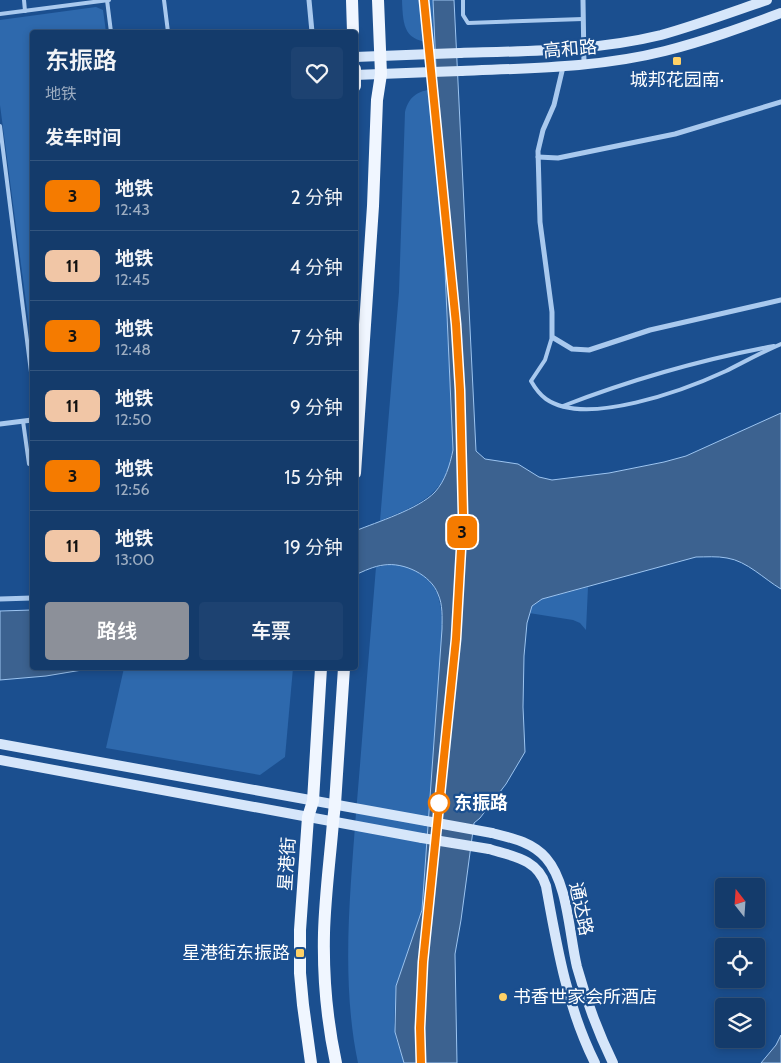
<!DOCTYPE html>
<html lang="zh">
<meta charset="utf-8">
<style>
body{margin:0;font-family:Cabin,"Noto Sans SC",sans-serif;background:#1d4271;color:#f1f3f6;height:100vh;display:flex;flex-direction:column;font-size:19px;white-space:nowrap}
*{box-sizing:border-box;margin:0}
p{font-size:16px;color:#9dadc1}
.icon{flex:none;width:28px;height:28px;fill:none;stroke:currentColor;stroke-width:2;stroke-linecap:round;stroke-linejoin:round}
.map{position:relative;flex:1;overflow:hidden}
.panel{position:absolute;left:30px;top:30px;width:328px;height:640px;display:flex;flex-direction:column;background:#143b6b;border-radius:5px;box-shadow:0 2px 8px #0003,0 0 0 1px #33557e}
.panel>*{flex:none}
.badge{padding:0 10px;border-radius:8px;font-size:18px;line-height:32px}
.needle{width:32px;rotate:343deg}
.tools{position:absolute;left:715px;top:878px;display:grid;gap:10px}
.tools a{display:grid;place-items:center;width:50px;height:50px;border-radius:5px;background:#143b6b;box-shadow:0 2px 8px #0003,0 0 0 1px #33557e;font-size:25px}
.map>.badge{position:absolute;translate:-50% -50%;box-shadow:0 0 0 2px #fff}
h2{padding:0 15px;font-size:19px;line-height:45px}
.round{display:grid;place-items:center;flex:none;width:52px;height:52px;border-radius:5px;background:#1d4271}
.overview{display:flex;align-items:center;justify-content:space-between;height:85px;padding:0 15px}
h1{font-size:24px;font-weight:600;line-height:38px}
.primary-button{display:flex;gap:10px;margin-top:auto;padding:10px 15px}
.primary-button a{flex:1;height:58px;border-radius:5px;background:#8c9099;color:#fff;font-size:20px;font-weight:600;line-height:58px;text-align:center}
.primary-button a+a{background:#1d4271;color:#f1f3f6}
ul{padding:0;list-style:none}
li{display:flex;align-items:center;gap:15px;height:70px;padding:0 15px;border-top:1px solid #33557e}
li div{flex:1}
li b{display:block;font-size:19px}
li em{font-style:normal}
li .badge{min-width:55px;font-weight:700;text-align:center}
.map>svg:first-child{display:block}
</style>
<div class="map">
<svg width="781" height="1063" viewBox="0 0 781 1063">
<rect width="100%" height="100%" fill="#1b4f8f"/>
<g fill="#2e69ad">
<path d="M402,0H433L434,43C404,41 403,27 402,0Z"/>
<path d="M96,7L103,10L106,32H32V348L0,105V20Z"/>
<path d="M436,89L453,450C445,496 420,504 380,521L399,292L405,112C409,95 420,90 436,89Z"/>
<path d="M394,564C434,573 442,591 442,629L422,910L396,986L394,1022L396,1038L404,1063H358C341,982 350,895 356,813C363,731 369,649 376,567Z"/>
<path d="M588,587L586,630L580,623L573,620L529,613L532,605L542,599Z"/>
<path d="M124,668H293L285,757L260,775L106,748Z"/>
</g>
<g fill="#3c6290" stroke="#9cc4f0">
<path d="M433,0H454L476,451L485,459L518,464L539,477L552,480L609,473L664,462L686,456L781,413V589C764,579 747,561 727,558C717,556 706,557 696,557L542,599L532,606L527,623L524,656L523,707L525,752L506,784L480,818L474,823L461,920L455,954L457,1063H404L395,1032L396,986L422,910L442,629C442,617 443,605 438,594C431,575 404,562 384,565C374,566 364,571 355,575V531C377,522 419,509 435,492C445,481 450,465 453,450Z"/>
<path d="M32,610V668H94L46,676L0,680V611Z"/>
<path d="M781,1035V1063H761L776,1045Z"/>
</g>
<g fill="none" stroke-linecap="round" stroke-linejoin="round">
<g stroke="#a9c9ee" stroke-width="4">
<path d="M24,0L25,11"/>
<path d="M107,0L111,32"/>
<path d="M164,0L168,32"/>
<path d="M463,0V15L468,23L583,19"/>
<path d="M0,14L109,0"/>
<path d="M0,126L32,380"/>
<path d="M552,337L545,360L531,381C535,388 539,394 546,399C586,427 685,390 726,371C744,362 762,352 781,344"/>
<path d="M563,406C633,379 699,360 774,346"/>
<path d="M23,421L29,464L32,463"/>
</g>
<g stroke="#a9c9ee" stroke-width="5">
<path d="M309,0L312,32"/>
<path d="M583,0L584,64"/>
<path d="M563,67L554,105L543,130L538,151L540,222L552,312V337L572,349L589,350L650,330L781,300"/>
<path d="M538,157L558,158L675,134L781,102"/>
<path d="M0,424L32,420"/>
<path d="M0,599L32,598"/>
</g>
<g stroke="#d6e6fa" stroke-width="10">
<path d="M460,53C527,51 596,51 661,35C697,25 732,12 767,0"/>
<path d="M355,57L432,54"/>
<path d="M461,71C529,68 598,68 665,51C705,41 743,27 781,13"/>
<path d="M355,75L432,72"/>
<path d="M0,744L426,821"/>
<path d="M0,760L422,838"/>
<path d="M492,833C512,838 532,842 546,858C568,883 569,934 577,967C586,1000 598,1032 613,1063"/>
<path d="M489,849C512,856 538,859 546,886C557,947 567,1007 595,1063"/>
</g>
<g stroke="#f0f6ff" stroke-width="12">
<path d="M352,0L353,32"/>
<path d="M355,69V86"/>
<path d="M355,473L373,206L377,100L381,74L378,0"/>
<path d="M311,1063L303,1005L300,973V930L308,817L313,801L321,668"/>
<path d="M336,1063C327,1021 323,976 324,933C325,896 330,859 333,822L335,804L344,668"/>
</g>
<g stroke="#d6e6fa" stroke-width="10">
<path d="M432,54L460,53"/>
<path d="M432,72L461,71"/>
<path d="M426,821L492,833"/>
<path d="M422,838L489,849"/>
</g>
</g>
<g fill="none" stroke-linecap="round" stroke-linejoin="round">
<defs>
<path id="line" d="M421,1063L420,1028L423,962L456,639L463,514L460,390L456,324L424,0"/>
</defs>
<use href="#line" stroke="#fff" stroke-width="11"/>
<use href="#line" stroke="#f57b00" stroke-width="8"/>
</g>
<g fill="#ffd166" stroke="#1b4f8f" stroke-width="2">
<rect x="672" y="56" width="10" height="10" rx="2.5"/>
<rect x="295" y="948" width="10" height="10" rx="2.5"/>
<circle cx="503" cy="997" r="5"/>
</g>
<circle fill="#fff" stroke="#f57b00" stroke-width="2.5" cx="439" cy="803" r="10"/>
<g text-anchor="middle" stroke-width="4.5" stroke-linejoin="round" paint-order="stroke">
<g font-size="18" fill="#fff" stroke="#1b4f8f">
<text transform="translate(570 49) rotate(-5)" y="6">高和路</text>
<text transform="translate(287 864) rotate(-86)" y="6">星港街</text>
<text transform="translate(581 909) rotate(78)" y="6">通达路</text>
</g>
<g font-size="18" fill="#fff" stroke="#1b4f8f">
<text x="677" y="86">城邦花园南·</text>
<text x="290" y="959" text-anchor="end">星港街东振路</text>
<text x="513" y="1003" text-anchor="start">书香世家会所酒店</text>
</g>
<g font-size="18" font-weight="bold" fill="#fff" stroke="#1b4f8f" text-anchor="start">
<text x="454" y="809">东振路</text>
</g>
</g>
</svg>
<div class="tools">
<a><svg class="needle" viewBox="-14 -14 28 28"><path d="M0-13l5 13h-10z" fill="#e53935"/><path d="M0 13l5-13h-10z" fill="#9dadc1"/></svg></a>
<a><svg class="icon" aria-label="locate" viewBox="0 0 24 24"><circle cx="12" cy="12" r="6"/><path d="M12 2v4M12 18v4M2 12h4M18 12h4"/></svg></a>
<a><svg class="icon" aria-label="layers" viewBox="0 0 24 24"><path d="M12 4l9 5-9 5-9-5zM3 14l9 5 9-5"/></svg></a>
</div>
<b class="badge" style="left:462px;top:532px;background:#f57b00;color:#111">3</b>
<section class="panel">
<div class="overview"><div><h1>东振路</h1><p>地铁</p></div><a class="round"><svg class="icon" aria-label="heart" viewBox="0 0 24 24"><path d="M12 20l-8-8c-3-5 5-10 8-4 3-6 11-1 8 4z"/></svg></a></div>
<h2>发车时间</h2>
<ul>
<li><span class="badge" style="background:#f57b00;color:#111">3</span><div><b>地铁</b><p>12:43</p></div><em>2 分钟</em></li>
<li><span class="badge" style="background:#f1c6a6;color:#111">11</span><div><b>地铁</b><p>12:45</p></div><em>4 分钟</em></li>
<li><span class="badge" style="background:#f57b00;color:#111">3</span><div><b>地铁</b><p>12:48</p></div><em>7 分钟</em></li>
<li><span class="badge" style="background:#f1c6a6;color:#111">11</span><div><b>地铁</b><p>12:50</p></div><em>9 分钟</em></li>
<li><span class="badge" style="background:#f57b00;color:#111">3</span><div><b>地铁</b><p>12:56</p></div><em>15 分钟</em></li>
<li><span class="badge" style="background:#f1c6a6;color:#111">11</span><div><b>地铁</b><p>13:00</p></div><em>19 分钟</em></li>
</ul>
<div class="primary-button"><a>路线</a><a>车票</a></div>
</section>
</div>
